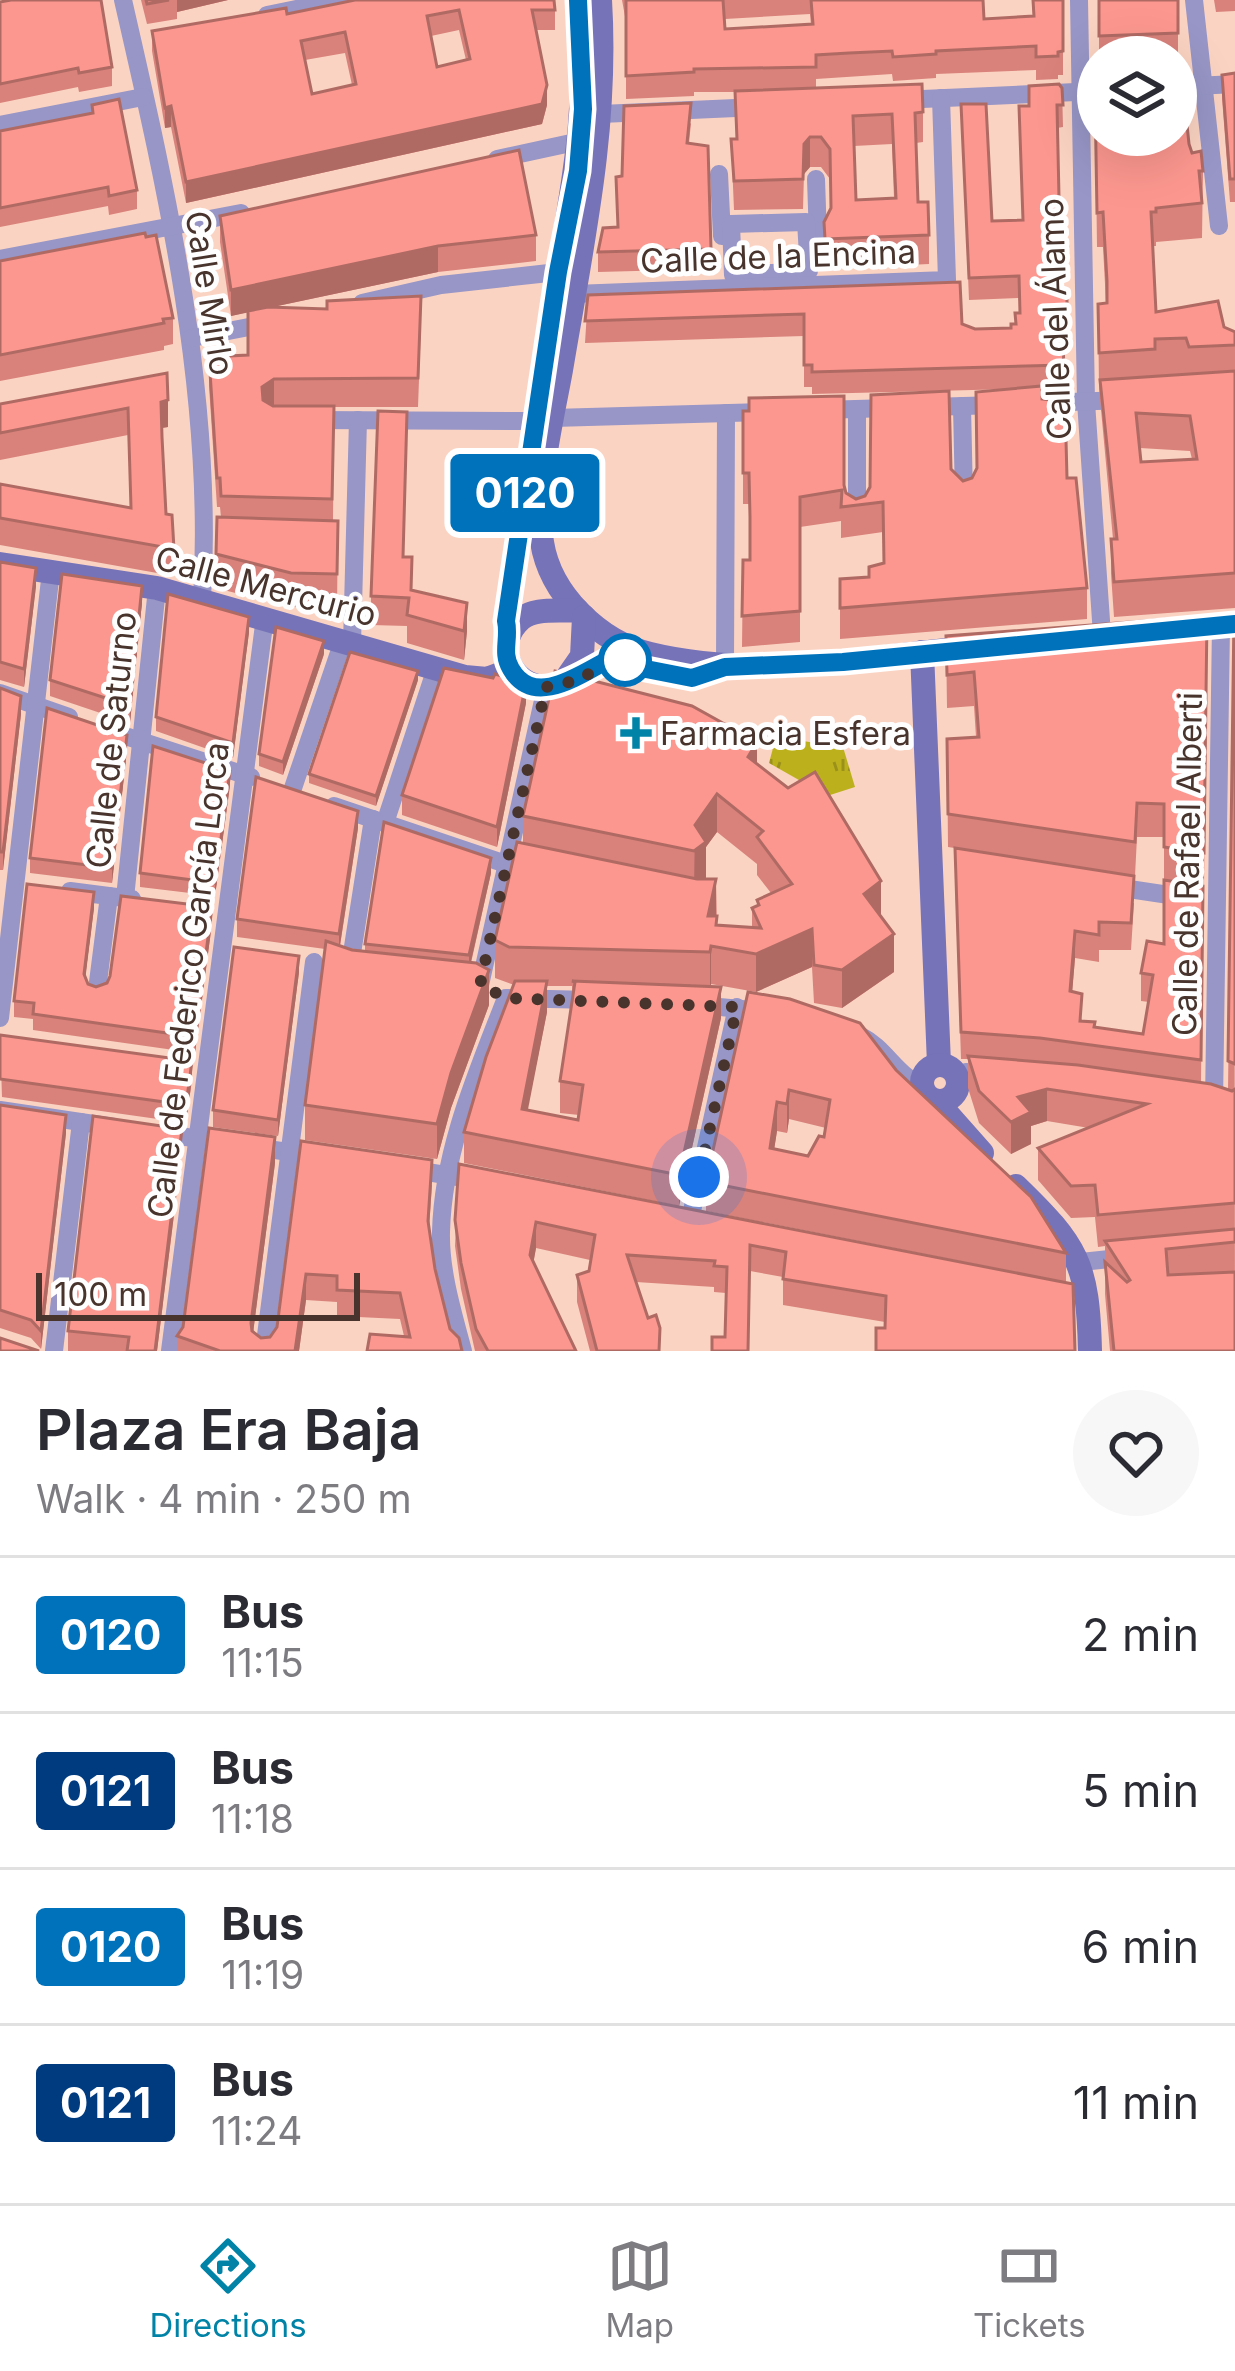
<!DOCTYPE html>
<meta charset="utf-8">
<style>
body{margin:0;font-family:Inter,sans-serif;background:#f7f7f7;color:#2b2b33;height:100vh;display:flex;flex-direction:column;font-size:45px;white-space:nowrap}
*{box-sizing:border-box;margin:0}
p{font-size:39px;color:#7c7c81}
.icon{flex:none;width:66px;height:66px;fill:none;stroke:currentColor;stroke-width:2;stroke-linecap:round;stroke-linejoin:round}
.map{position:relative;height:1351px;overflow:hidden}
.details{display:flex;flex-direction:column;background:#fff;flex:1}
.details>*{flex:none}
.badge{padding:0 24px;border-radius:9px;font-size:42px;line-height:78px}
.tools{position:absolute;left:1077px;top:36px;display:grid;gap:24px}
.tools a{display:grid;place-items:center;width:120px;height:120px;border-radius:50%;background:#fff;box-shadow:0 12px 48px #0002;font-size:60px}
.scale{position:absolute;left:36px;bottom:30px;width:324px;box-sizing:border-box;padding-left:12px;border:6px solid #48342c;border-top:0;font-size:33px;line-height:42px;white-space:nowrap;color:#48342c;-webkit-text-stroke:9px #fefefe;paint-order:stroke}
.you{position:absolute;width:60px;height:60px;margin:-30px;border:9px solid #fff;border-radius:50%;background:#1a73e8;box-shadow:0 0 0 18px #1a73e833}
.map>.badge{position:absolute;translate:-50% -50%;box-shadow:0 0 0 6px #fff}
.round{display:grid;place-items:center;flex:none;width:126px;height:126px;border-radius:63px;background:#f7f7f7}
.head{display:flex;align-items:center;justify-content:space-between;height:204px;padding:0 36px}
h1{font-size:57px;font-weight:600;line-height:90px}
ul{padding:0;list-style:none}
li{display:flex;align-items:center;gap:36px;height:156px;padding:0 36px;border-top:3px solid #e1e1e2}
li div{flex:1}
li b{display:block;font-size:45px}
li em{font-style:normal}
li .badge{min-width:132px;font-weight:700;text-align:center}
.menu{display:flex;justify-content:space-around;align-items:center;height:168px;border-top:3px solid #e1e1e2;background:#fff;font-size:33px;color:#7c7c81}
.menu a{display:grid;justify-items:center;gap:6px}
.menu .current{color:#0083a6}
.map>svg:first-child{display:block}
</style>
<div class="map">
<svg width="1235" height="1351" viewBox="0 0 1235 1351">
<defs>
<pattern id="park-tufts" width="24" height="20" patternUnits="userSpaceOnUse" patternTransform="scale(3)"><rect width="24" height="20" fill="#bcb11d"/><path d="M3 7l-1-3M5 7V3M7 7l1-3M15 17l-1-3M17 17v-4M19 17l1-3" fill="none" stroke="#9b911a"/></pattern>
</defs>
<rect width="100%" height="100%" fill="#fbd3c2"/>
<path fill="url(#park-tufts)" d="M776,737L843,747L855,787L827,796L769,763Z"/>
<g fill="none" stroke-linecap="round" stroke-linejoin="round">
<g stroke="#9796c6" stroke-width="18">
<path d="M123,0C168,196 214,398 202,599"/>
<path d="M1079,0L1086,402L1102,635"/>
<path d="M1194,0L1219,226"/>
<path d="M267,15L341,0"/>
<path d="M1176,87L1235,84"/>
<path d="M900,100L1098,91"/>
<path d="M601,114L758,107"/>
<path d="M0,125L143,97"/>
<path d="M497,159L580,141"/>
<path d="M719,174L722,236"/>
<path d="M816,179L818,238"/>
<path d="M806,222L809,271L733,275L731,224Z"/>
<path d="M0,259L241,213"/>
<path d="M574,294L947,280L941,98"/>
<path d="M362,303L441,285L558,272"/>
<path d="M192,338L270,323"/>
<path d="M1043,403L1124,400"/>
<path d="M962,406L964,498"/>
<path d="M929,407L998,405"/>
<path d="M857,409V516"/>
<path d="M821,410L890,408"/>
<path d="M553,418L764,412"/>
<path d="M311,420L535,421"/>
<path d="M352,644L358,420"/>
<path d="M725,667L726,413"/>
<path d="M0,693L69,717"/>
<path d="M107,730L251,777"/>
<path d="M292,791L343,641"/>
<path d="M334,806L506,864L537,870"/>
<path d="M385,823L436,668"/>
<path d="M1109,886L1189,898"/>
<path d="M70,891L132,899"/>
<path d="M125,898L157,588"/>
<path d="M350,966L373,819"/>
<path d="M480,985L546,687"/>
<path d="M97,990L109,896"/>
<path d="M697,1005L765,1011"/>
<path d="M0,1018L51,571"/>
<path d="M861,1036C885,1048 897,1076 921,1085"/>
<path d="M957,1076L966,1072L993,1075"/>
<path d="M1214,1103L1221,625"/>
<path d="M0,1110L114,1127"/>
<path d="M159,1133L227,1143"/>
<path d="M254,1147L322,1157"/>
<path d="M409,1169L482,1181"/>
<path d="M690,1220L737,1007"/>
<path d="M1081,1262L1129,1257"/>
<path d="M54,1351L81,1122"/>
<path d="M170,1351L265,617"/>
<path d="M264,1351L314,962"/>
<path d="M463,1351C453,1313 440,1271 441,1232C443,1150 477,1073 506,998L591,1000"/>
</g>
<g stroke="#7673b8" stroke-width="24">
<path d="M600,0C608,128 582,244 561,370C552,420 534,491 542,542C550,594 599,642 650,654C756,680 869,657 976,647"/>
<path d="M0,564L157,588L465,677L487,679L511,670"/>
<path d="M577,610C559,612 535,607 521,619C492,644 510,686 546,687C574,687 592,666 616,656"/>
<path d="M1178,629L1235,624"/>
<path d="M509,635L506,621C522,518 536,414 552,311C569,200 592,114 578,0"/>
<path d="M922,652L939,1064"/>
<path d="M566,679L582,656L584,617"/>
<circle cx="940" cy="1083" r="18"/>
<path d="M936,1101L982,1153"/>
<path d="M1016,1186C1078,1246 1088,1264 1090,1351"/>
</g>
</g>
<g fill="#d9827b" fill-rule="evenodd">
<path d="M141,0H228L177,12V19L147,24Z"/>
<path d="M355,0L555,10V30H536L547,105L542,124L186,203L171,127L165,128L152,51V31L287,14ZM459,30L466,60L437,67L431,36ZM345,53L352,85L312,94L305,60Z"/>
<path d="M622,0H983L984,19L1033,16L1032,0H1063V75H1058V79L1036,80V70L936,74V78L893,81L892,74L816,79V88L923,112V142L916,143L918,202L929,235V264L825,269L824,222L831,209L830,179L821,167H810L804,174L803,209L734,210L731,139H736L735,92H694V96L626,99V22ZM810,14L811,25L725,29V19ZM892,144L894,198L856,200L854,146Z"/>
<path d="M1099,0H1178V61H1176V57H1099Z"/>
<path d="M1214,0H1235V11L1216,12Z"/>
<path d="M0,2L112,67V86L79,92L78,87L0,103Z"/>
<path d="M1235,73V202H1230L1222,98V75Z"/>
<path d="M1062,88L1063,127L1057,128L1061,290H1067V335L1054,336V348H1063L1064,388H1042V399L1067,478L1087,588V619L840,639V579L869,577L883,563V532L841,538V521L800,527V642L742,647L743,560H750V539L749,504H743V411L844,485L846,493L856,499L951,469L963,481L972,478L1013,389L812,394V387H804V336L585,343L588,295L962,324L975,329L1011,328L1015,324L1020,313L1019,298L969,300L961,104L992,221L1022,220L1029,106Z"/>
<path d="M1095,95L1189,144L1192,153L1203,171L1202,238L1156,242V246H1153L1156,312L1224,327L1235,332V608L1114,617L1111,574V539H1113L1099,388L1098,304L1106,303L1103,247H1097ZM1140,448L1190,451L1192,459L1141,462Z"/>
<path d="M92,105L137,190V209L109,215L108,206L0,227V131L92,114Z"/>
<path d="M691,123L689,143L708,146L711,269L598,272V252L617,227L622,176Z"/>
<path d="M220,216L536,235V261L438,272L272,307L421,324L418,407H334L333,521H338L337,608L291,607L216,588L217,517H221L220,507H217L209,386V357L248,355V312L231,316L220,242Z"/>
<path d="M0,261L173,318V344L164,346V350L0,381Z"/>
<path d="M167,373L168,427L162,428L166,514L172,515L174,576L0,545V484L131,508L128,435L0,460V404Z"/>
<path d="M403,557L412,590L467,631L464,660L407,643V626L371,625V596Z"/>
<path d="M0,562L36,586L24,687L0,680Z"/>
<path d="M142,602L130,723L50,696V680Z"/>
<path d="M1234,615L1235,1351H1110L1105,1294V1246L1098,1247L1095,1217L1071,1218L1038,1180V1148L1089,1128L1047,1121L1031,1126V1144L1011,1154L979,1123L968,1088V1059H961L955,876L1134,903L1131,950H1099V962L1075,958L1072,992L1082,1021L1095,1027L1143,1034L1149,1002L1141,1001V973L1203,886L1201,1083L1228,1090Z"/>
<path d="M1207,616L1204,886L1164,880V837H1137L1135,876L948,847L947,739L976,737L974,706L947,708L946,636Z"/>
<path d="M249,632L233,758L156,731V717Z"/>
<path d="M324,654L283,775L259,766V754Z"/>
<path d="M418,680L376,806L309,783V774Z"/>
<path d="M0,688L21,714L3,870H0Z"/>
<path d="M526,703L497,847L402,815V795Z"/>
<path d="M127,750L112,883L30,873V858Z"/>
<path d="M757,764L881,917L894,972L842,1008L814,1003L812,967L756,992L711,984L721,1018L679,1206L464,1163V1132L514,985L495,978V940L523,843V816ZM717,832L757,864V875L771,893L757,900V906L752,908V927L717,925L716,879H706V847ZM547,986H572V1002L560,1081V1113L579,1115L578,1120L527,1110L547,1012Z"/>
<path d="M230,785L215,896L140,887V873Z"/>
<path d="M358,828L340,946L365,951V944L491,873L471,963L489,1005L451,1108L437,1159L305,1140V1105L325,949L237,937V919Z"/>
<path d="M94,908L85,977L88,984L96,987L212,923L195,1053L33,1030V1019L14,1017V1001Z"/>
<path d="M299,972L278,1136L213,1127V1110Z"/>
<path d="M748,992L896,1070L1066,1253V1282L706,1211V1182ZM789,1119L826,1128L824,1137L808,1156L774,1149L777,1131L787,1133Z"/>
<path d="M0,1035L192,1079L186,1123L2,1097Z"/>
<path d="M0,1105L66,1133L41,1349L31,1338L0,1328Z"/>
<path d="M301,1141L432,1185L429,1229L435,1269L450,1329L462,1351L404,1336L400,1319L337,1316V1302L306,1300L299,1351H177V1336L275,1163L253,1332L261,1338L270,1337L277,1327Z"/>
<path d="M182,1150L157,1351H68V1331Z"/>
<path d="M459,1164L1073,1284L885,1328V1322L783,1305V1277L750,1271L725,1337L726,1293L714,1292V1287L636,1282L660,1351H590L577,1302V1275L589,1271L590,1260L536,1248L533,1263L576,1351H475L461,1289L455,1246Z"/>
</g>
<g fill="#b06a64">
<path d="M177,0H228L177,12Z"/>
<path d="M547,85V105L542,124L186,203V182Z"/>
<path d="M171,106V127L165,128V108Z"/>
<path d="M810,137V167L804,174V144Z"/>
<path d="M438,246V272L231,316V290Z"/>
<path d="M274,379V407L262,415V387Z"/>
<path d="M168,400V427L161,428V402Z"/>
<path d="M36,568V586L24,687V669Z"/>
<path d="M142,586V602L130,723V706Z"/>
<path d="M467,603V631L464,660V631Z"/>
<path d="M249,617V632L233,758V743Z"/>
<path d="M324,641V654L283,775V762Z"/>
<path d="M418,671V680L376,806V796Z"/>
<path d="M526,683V703L497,847V827Z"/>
<path d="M21,696V714L3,870V852Z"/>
<path d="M127,735V750L112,883V868Z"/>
<path d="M757,742V781L748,757Z"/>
<path d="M230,771V785L215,896V883Z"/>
<path d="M717,794V832L706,847V880L694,889L695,825Z"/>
<path d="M358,811V828L339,951V934Z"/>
<path d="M491,858V873L469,970V955Z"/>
<path d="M716,879V917L708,954V916Z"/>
<path d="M881,881V919L864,894Z"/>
<path d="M94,892V908L84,989V974Z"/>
<path d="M212,907V923L195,1053V1037Z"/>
<path d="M812,929V967L756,992V954Z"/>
<path d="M1075,931V958L1070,1019V991Z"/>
<path d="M894,934V972L842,1008V970Z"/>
<path d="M711,946V984L710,990V952Z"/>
<path d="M299,956V972L278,1136V1120Z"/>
<path d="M489,970V1005L451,1108L437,1159V1124L451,1073Z"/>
<path d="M547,981V1012L522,1140V1109Z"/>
<path d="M721,987V1018L679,1206V1175Z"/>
<path d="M192,1061V1079L186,1123V1105Z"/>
<path d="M1047,1089V1121L1031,1126V1144L1011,1154V1122L1018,1097Z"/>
<path d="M789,1090V1119L787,1133V1104Z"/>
<path d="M777,1102V1131L770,1177V1148Z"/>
<path d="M66,1115V1133L41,1349V1331Z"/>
<path d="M182,1129V1150L157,1351H155Z"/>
<path d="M275,1137V1163L251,1349V1323Z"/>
<path d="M536,1222V1248L530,1282V1255Z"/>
<path d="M306,1274V1300L299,1351H295Z"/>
</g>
<g fill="#fc978f" stroke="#b06a64" stroke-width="3" fill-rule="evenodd">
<path d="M11,0H101L112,67L79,73L78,68L0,84V2Z"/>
<path d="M146,0H169L147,4Z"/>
<path d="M355,0H554L555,10H532L547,85L542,104L186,182L171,106L165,108L152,31L286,8L287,14ZM459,10L470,59L437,67L427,16ZM345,32L356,84L312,94L301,41Z"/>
<path d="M626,0H723L725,29L813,24L811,0H983L984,19L1034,16L1033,0H1063V51L1058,52V56L1036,57V46L936,51V54L893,57L892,51L849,53L816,55V67L694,69V72L626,76Z"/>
<path d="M1099,0H1178V33L1099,36Z"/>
<path d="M1235,73V179H1230L1222,75Z"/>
<path d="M1182,77L1189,144L1192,153L1201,151L1203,171H1199L1202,203L1156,208V212H1151L1156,312L1218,301L1224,327L1235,332V345L1189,347L1186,338L1155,339V349L1099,353L1098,304L1107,303V281L1103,212L1097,213L1095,95H1098V135H1176V78Z"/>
<path d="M922,84L923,112L915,113L918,202H928L929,235L825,239L824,222L831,208L830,149L821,137H810L804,144L803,179L734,181L731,139H737L735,91ZM892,114L896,198L856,200L853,116Z"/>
<path d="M1059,84L1062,88L1063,105H1057L1061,290H1067V313L1054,314V348H1063L1064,365L812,372V365H804V314L585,321L588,295L960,282L962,324L975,329L1011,328V324H1016L1015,313H1020L1019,276L969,278L961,104H986L992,221L1023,220L1019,106H1029V86Z"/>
<path d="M119,99L137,190L109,196L108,187L0,208V131L93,113L92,105Z"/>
<path d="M691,103L687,143L708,146L711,249L598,252L603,228L618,227L616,177L622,176L624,106Z"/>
<path d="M519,150L536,235L438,246L231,290L220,216Z"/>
<path d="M145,233L146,237L156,235L173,318L163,319L164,323L0,355V261Z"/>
<path d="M421,296L418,378L274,379L262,387L263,400L273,406H334L332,499L221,496L220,478H217L209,357L248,355V311L268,307L327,309V301Z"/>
<path d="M1235,371V573L1114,582L1111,539H1117L1100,380ZM1136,413L1190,416L1197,459L1141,462Z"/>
<path d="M167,373L168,400L161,402L162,437L166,514L172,515L174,549L0,518V484L131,508L128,408L0,433V404Z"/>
<path d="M1042,386V399L1065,402L1067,478H1076L1087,588L840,608V579L869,577V567L884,563L883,502L841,507L842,490L800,497V611L742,616L743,560H750V517L749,473H743V411H749V398L844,396V485L846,493L856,499L865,496L870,487L871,395L949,391L951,469L963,481L972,478L977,468L976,392Z"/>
<path d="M378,411L407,412L403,557H412L411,590L467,603L464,631L407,615L409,598L371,596Z"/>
<path d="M217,517L338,521L337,574L291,573L216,554Z"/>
<path d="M0,562L36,568L24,669L0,662Z"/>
<path d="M62,574L142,586L130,706L50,680Z"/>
<path d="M168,594L249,617L233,743L156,717Z"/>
<path d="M1234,615H1235V1064L1228,1061Z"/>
<path d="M1207,616L1204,853L1164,847V804L1137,803L1135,842L948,814L947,739L979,737L974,672L947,675L946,636Z"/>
<path d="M276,627L324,641L283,762L259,754Z"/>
<path d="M350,652L418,671L376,796L309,774Z"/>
<path d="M444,668L493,678L495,674L526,683L497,827L402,795Z"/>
<path d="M555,671L692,706L757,742L748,757L788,788L815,772L881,881L864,894L894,934L842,970L814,965L812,929L756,954L711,946L710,952L509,947L495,940L517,842L697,879H716L708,916H717L716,925L761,928L752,908L759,905L757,900L792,884L757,837L763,831L717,794L695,825L706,842L694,851L523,816Z"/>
<path d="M0,688L21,696L3,852H0Z"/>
<path d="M47,708L127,735L112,868L30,858Z"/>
<path d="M153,746L230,771L215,883L140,873Z"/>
<path d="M256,777L358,811L339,934L237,919Z"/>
<path d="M384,822L491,858L469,955L365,944Z"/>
<path d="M955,848L1134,876L1131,923L1099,922V935L1075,931L1070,991L1082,994L1080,1021L1095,1022L1094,1027L1143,1034L1153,975L1141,973L1147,941L1164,944V880L1203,886L1201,1060L1040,1038L961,1032Z"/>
<path d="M27,884L94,892L84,974L88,984L96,987L107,983L110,976L121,896L212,907L195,1037L33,1014L34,1003L14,1001Z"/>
<path d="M326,941L352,950L476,963L489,970L451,1073L437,1124L305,1105Z"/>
<path d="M234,947L299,956L278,1120L213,1110Z"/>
<path d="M515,981H547L522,1109L578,1120L583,1085L560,1081L575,982L572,981L721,987L679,1175L464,1132L486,1057Z"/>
<path d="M748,992L790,999L860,1023L896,1070L1031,1197L1066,1253L706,1182ZM789,1090L830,1100L824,1137L819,1136L808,1156L770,1148L777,1102L787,1104Z"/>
<path d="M0,1035L192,1061L186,1105L0,1079Z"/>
<path d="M968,1056L1078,1065L1211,1084L1232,1091L1235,1089V1203L1098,1215L1095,1185L1071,1186L1038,1148L1147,1104L1047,1089L1018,1097L1031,1112L1011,1122L979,1091Z"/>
<path d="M0,1105L66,1115L41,1331L31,1320L0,1310Z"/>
<path d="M93,1116L182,1129L155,1351H127L129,1337L68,1331Z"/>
<path d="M209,1128L275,1137L251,1323L252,1331L261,1338L270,1337L277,1327L301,1141L432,1160L428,1221L435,1269L450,1329L459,1338L462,1351H367L370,1334L410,1337L400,1293L337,1290V1276L306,1274L295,1351H220L177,1336L183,1327Z"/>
<path d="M459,1164L1073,1284L1075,1351H876V1328H885L886,1296L783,1279L786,1252L750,1245L748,1351H712V1337H725L727,1267L714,1266L715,1261L627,1255L648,1318L656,1315L660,1328L659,1351H597L577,1275L589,1271L595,1235L536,1222L530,1255L576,1351H488L476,1329L461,1263L455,1220Z"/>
<path d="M1235,1229V1242L1166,1249L1168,1275L1235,1272V1351H1114L1105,1262L1127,1282L1130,1280L1105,1241Z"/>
<path d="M0,1338L39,1351H0Z"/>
</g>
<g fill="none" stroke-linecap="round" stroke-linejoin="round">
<defs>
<path id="line" d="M578,0L583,109L578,171L558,272L506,621C510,638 501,653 511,669C536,712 588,668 616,656L646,669L692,678L725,667L843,662L1235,624"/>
</defs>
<use href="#line" stroke="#fff" stroke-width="27"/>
<use href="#line" stroke="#0072bc" stroke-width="18"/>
<path stroke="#48342c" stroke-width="12" stroke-dasharray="0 21.6" d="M625,660L616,656L579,680L546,687L480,985L506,998L737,1007L699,1177"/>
</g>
<circle fill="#fff" stroke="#0072bc" stroke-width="6" cx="625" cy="660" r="24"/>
<path fill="#0083a6" stroke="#fefefe" stroke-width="4.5" d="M630 715h12v12h12v12h-12v12h-12v-12h-12v-12h12z"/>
<g text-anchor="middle" stroke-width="10" stroke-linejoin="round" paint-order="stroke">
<g font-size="33" fill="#48342c" stroke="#fefefe">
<text transform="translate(778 256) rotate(-2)" y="12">Calle de la Encina</text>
<text transform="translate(210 293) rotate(81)" y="12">Calle Mirlo</text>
<text transform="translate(1055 319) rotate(-92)" y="12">Calle del Álamo</text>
<text transform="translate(266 586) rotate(15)" y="12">Calle Mercurio</text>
<text transform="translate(111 740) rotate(-84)" y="12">Calle de Saturno</text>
<text transform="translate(1187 864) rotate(-89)" y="12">Calle de Rafael Alberti</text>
<text transform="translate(188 980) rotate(-83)" y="12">Calle de Federico García Lorca</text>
</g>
<g font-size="33" fill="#48342c" stroke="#fefefe" text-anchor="start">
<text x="660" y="745">Farmacia Esfera</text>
</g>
</g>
</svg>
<div class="tools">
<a><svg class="icon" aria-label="layers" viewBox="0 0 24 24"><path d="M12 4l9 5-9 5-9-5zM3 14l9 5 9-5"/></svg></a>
</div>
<div class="scale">100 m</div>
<div class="you" style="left:699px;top:1177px"></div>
<b class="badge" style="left:525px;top:493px;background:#0072bc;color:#fff">0120</b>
</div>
<section class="details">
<div class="head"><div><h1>Plaza Era Baja</h1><p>Walk · 4 min · 250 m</p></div><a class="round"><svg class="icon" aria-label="heart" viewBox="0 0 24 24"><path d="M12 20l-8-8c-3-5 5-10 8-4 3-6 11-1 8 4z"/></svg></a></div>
<ul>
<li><span class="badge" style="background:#0072bc;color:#fff">0120</span><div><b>Bus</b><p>11:15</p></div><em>2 min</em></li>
<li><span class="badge" style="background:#003b80;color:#fff">0121</span><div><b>Bus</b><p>11:18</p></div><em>5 min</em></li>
<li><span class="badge" style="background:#0072bc;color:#fff">0120</span><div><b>Bus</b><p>11:19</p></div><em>6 min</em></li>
<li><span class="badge" style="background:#003b80;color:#fff">0121</span><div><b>Bus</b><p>11:24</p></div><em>11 min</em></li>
</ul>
</section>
<nav class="menu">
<a class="current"><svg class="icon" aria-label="directions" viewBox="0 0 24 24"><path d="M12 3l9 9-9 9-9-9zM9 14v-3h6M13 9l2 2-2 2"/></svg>Directions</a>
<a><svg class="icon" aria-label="map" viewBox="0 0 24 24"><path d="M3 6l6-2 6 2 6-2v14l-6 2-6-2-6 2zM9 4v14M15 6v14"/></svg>Map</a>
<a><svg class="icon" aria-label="tickets" viewBox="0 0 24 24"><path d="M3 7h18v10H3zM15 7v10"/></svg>Tickets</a>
</nav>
